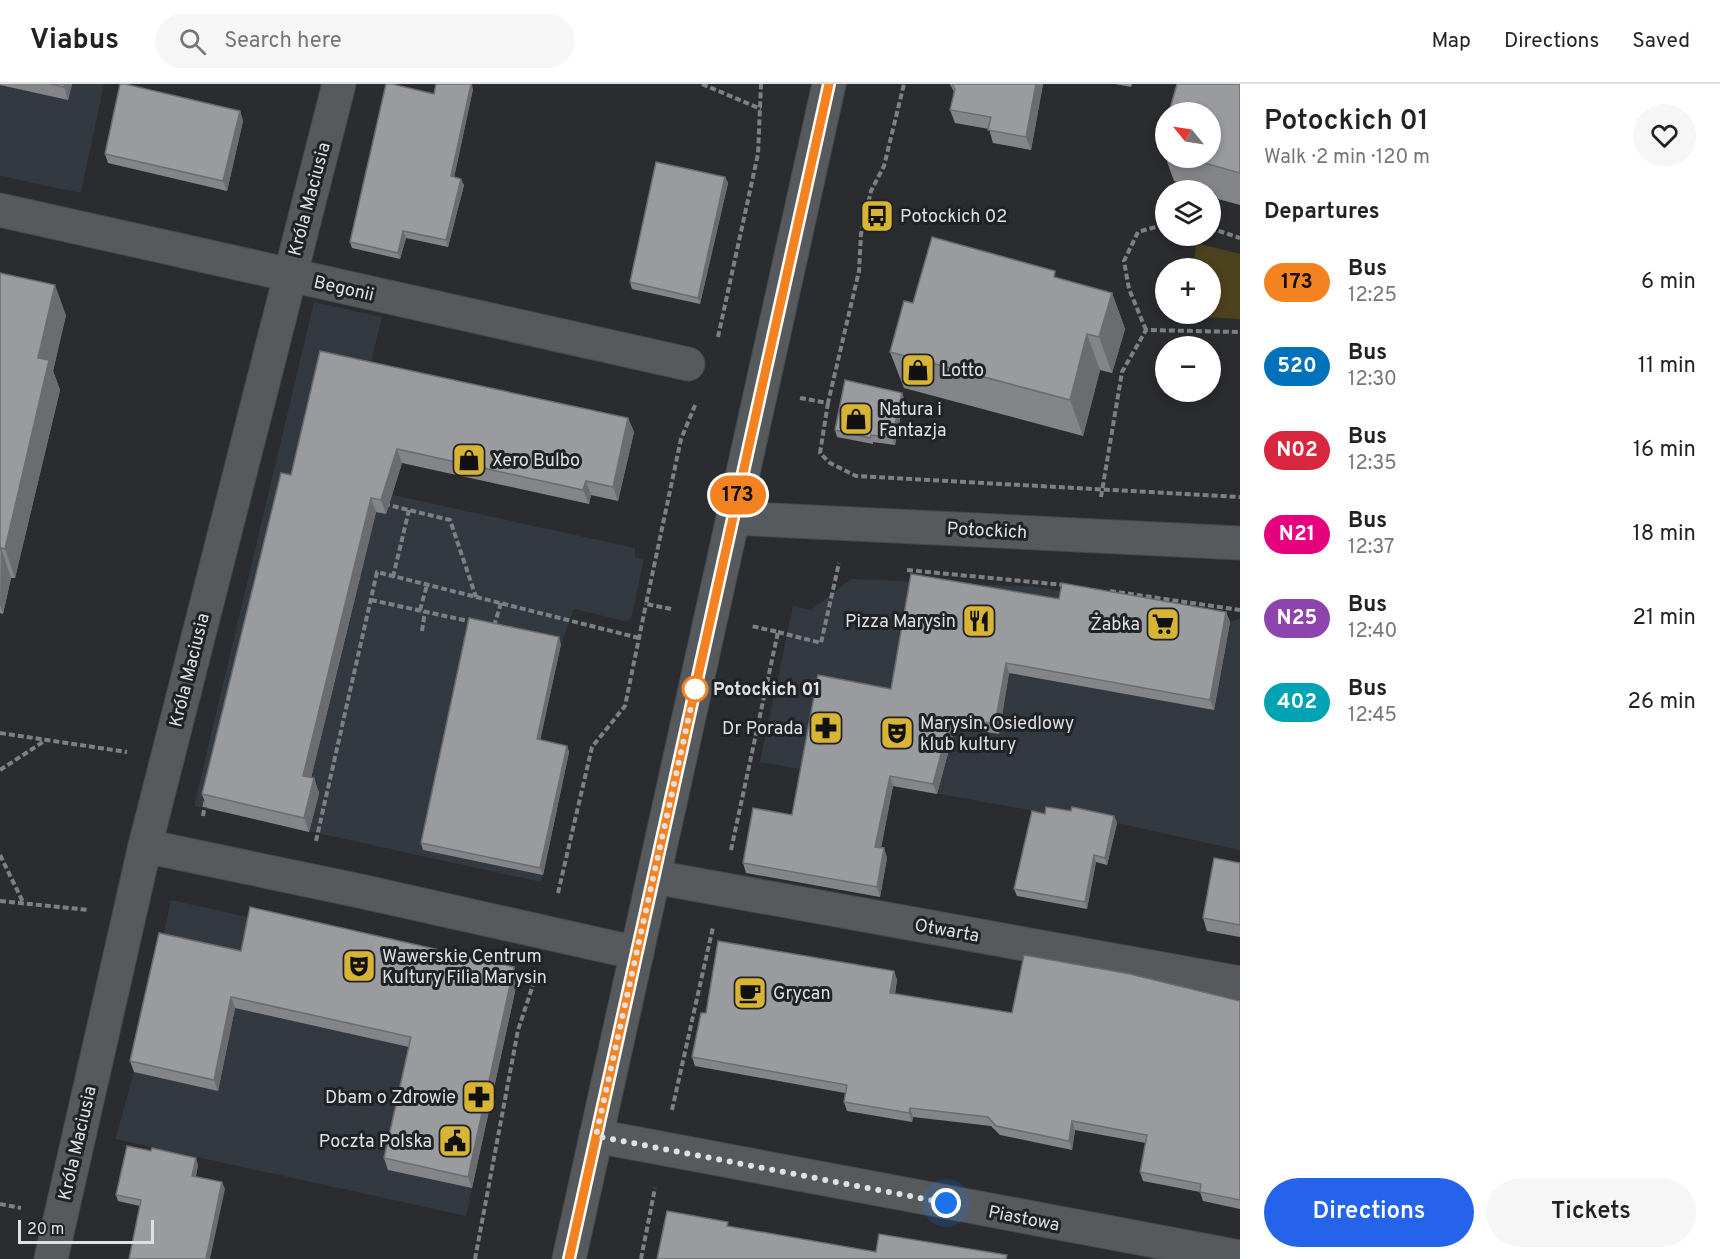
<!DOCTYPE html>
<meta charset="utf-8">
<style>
body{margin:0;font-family:Overpass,sans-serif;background:#f6f6f6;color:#222;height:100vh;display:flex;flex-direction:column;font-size:22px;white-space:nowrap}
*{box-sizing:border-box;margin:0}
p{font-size:20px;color:#767676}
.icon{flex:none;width:33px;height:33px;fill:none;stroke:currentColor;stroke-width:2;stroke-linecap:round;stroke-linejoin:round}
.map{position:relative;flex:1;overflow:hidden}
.side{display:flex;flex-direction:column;background:#fff;width:480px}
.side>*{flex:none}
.badge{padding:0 12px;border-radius:20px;font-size:21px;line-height:39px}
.needle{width:39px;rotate:300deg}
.controls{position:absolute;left:1155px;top:18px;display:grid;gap:12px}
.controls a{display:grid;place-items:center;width:66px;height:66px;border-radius:50%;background:#fff;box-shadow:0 3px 9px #0003;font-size:30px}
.scale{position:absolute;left:18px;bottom:15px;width:136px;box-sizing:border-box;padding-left:6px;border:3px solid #dee0e2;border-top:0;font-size:16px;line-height:21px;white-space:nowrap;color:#dee0e2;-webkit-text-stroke:4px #202225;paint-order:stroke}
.you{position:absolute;width:30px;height:30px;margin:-15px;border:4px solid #fff;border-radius:50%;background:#1a73e8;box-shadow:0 0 0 9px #1a73e833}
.map>.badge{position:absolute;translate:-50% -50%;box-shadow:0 0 0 3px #fff}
h2{padding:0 24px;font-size:22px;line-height:54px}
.round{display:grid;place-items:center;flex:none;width:63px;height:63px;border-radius:32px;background:#f6f6f6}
.summary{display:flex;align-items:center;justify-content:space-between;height:102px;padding:0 24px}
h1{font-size:28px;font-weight:600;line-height:45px}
.cta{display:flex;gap:12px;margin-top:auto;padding:12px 24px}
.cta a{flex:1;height:69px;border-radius:36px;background:#2563eb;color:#fff;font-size:24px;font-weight:600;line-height:69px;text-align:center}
.cta a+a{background:#f6f6f6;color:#222}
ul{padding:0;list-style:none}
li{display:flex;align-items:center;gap:18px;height:84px;padding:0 24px}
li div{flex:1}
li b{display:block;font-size:22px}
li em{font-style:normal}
li .badge{min-width:66px;font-weight:700;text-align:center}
header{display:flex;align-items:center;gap:36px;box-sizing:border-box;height:84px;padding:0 30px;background:#fff;border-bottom:2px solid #e0e0e0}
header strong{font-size:28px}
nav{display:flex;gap:33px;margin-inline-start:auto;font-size:21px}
.search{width:420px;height:54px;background:#f6f6f6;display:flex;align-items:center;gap:15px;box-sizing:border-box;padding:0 21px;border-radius:33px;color:#767676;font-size:22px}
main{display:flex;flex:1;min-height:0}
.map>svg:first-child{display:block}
</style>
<header>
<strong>Viabus</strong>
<div class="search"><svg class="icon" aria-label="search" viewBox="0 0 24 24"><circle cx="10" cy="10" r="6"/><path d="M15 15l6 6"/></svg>Search here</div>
<nav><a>Map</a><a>Directions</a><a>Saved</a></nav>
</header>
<main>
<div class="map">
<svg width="1240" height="1175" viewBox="0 0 1240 1175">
<rect width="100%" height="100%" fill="#2a2c2f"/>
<g fill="#323940">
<path d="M0,0H104L81,109L0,92Z"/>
<path d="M314,218L382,233L366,299L394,404L393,411L635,464V473L644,475L631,535L624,537L574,525L561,560L539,661L569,668L541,798L194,722Z"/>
<path d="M851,495L1038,503L1230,538L1240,534V766L1075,730L1074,734L760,678L793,522L811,526Z"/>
<path d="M171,816L518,894L466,1132L115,1055L134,988Z"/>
</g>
<path fill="#4d421e" d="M1196,159L1240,170V235L1189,232V230H1210V184H1194Z"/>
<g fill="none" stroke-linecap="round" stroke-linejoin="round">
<defs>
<g id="minor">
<path d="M0,126L688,280"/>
<path d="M733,434L1240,459"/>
<path d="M145,762L360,807L637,869"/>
<path d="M654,793L1240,899"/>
<path d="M596,1052L1240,1173"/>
<path d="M51,1175L145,762L339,0"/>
</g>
<path id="tertiary" d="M569,1175L829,0"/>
</defs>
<use href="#minor" stroke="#47494c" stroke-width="35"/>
<use href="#tertiary" stroke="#47494c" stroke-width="35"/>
<g stroke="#7e8082" stroke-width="4" stroke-dasharray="6 3" stroke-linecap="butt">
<path d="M702,0L761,25"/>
<path d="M1210,144L1240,154"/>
<path d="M1146,246L1129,205L1124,177L1138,148L1166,140"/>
<path d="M718,253L758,70L761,0"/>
<path d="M800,314L828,319L859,187L861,150L871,107L884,82L904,0"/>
<path d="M828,319L820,369L830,379L856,392L1240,413"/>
<path d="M1101,413L1122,288L1146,246L1240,248"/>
<path d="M384,420L450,436L476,513"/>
<path d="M907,486L1064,501"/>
<path d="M393,493L409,426"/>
<path d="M1110,507L1240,526"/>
<path d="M371,516L473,538"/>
<path d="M671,525L646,520L681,355L696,319"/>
<path d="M420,526L427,501"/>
<path d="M494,542L501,519"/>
<path d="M422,547L425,527"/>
<path d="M778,548L821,559L839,479"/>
<path d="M0,649L127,668"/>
<path d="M0,686L46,656"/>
<path d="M203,732L206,714"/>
<path d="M316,757L377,488L639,554"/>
<path d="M731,766L778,548L751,542"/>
<path d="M0,771L23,818"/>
<path d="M558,809L592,663L625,622L646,520"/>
<path d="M0,817L89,826"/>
<path d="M672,1026L713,843"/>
<path d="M0,1120L21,1124"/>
<path d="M475,1175L518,946L537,889"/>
<path d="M641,1175L655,1104"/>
</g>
<use href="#minor" stroke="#575a5d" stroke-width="33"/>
<use href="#tertiary" stroke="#575a5d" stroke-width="33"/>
</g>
<g fill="#848589">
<path d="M0,0H72L68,16L0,1Z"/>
<path d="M950,0H1043L1031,66L993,59L989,45L955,39L950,26L954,8Z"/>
<path d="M1115,0H1132L1131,3Z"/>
<path d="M1240,0V121L1218,115L1215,109L1210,107V106H1207L1174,97L1161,61L1166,42V74H1210Z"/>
<path d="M473,5L454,93L464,101L448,163L406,154L400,175L352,164L350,158L434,10Z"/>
<path d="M240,27L243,37L227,107L108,79L105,70Z"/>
<path d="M725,93L728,99L700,220L632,205L630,198Z"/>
<path d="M0,189L66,231L53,287L60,306L15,494H11L3,530L0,529Z"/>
<path d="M1058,194L1112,209L1125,245L1112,289L1100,286L1083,352L904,304L890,268L913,219Z"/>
<path d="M320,267L628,334L634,348L618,417L591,411L589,420L402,379L386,430L376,428L311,694H314L319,709L309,748L207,724L202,710L291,391Z"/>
<path d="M902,309L904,315L895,361L873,358V360L837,353L835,346Z"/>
<path d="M1059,515L1226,528L1230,538L1214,626L1009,589L999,650L955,643L937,710L893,702L881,764H884L887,774L880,813L746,789L743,779L792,731L891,605Z"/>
<path d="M561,560L540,656L567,662L569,668L543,791L423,766L421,759Z"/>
<path d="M1071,727L1114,732L1117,739L1107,781L1096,778L1087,825L1017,812L1014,805L1045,730Z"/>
<path d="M1240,779V853L1207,847L1203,834Z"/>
<path d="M241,867L518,894L472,1104L388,1086L384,1074L409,963L235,924L218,1007L134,988L130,977Z"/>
<path d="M894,887L897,896L895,910L1012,929L1240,917V1125L1203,1117L1200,1108L1143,1097L1140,1088L1146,1059L1075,1046L1072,1066L1000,1051L991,1042L913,1033L912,1038L847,1027L844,1018L845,1009L695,982L692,973L706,929Z"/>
<path d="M198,1081L196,1092L225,1105L140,1122L118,1117L116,1111Z"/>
</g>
<g fill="#6b6c6f">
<path d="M64,0H72L68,16L64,3Z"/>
<path d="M471,0H472L473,5L453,99L451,92Z"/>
<path d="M1036,0H1043L1031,66L1026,53Z"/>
<path d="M240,27L243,37L227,107L223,97Z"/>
<path d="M725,93L728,99L700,220L698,214Z"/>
<path d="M461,95L464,101L448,163L446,156Z"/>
<path d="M403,147L406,154L400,175L398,169Z"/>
<path d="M55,201L66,231L53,287L60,306L15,494L5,465L38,274Z"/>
<path d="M1112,209L1125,245L1112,289L1099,253Z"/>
<path d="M1087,250L1100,286L1083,352L1070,316Z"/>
<path d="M902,309L904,315L895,361L892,354Z"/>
<path d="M628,334L634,348L618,417L613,403Z"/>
<path d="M397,365L402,379L386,430L381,416Z"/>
<path d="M586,397L591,411L589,420L583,406Z"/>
<path d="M371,414L376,428L308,706L303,692Z"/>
<path d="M1,464L11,494L3,530L0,521Z"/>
<path d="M1226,528L1230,538L1214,626L1210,616Z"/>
<path d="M559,553L561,560L539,662L537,655Z"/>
<path d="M1006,579L1009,589L999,650L995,640Z"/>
<path d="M951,633L955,643L937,710L933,700Z"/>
<path d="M567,662L569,668L543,791L540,784Z"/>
<path d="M890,692L893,702L879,773L875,763Z"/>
<path d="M314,694L319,709L309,748L304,734Z"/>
<path d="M1114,732L1117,739L1107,781L1105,774Z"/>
<path d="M884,764L887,774L880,813L877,803Z"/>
<path d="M1094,771L1096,778L1087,825L1085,818Z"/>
<path d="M514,883L518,894L472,1104L468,1093Z"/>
<path d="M894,887L897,896L893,918L890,909Z"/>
<path d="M231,913L235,924L218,1007L214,996Z"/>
<path d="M910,1024L913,1033L912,1038L909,1029Z"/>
<path d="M1072,1037L1075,1046L1072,1066L1069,1057Z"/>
<path d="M196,1074L198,1081L194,1098L192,1092Z"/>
<path d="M222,1098L225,1105L210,1175H206Z"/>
</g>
<g fill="#999b9f" stroke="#6b6c6f" stroke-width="1.5">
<path d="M50,0H64V3Z"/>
<path d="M120,0H125L240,27L223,97L105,70Z"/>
<path d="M386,0H392L434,10L436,0H471L451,92L461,95L446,156L403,147L398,169L350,158Z"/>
<path d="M952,0H1036L1026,53L988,46L991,33L950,26L955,5Z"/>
<path d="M1177,0H1240V89L1204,79L1205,74H1210V28H1169Z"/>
<path d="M1166,42V62L1161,61Z"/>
<path d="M656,78L725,93L698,214L630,198Z"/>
<path d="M932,153L1055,187L1054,193L1112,209L1099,253L1087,250L1070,316L890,268L904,217L913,219Z"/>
<path d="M0,189L55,201L38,274L49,276L5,465L1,464L0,467Z"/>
<path d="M320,267L628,334L613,403L586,397L583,406L397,365L381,416L371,414L303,692L314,694L304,734L202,710L281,389L291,391Z"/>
<path d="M845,296L902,309L892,354L871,351L870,354L835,346Z"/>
<path d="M911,490L1059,515L1062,499L1226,528L1210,616L1006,579L995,640L951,633L933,700L890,692L875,763L884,764L877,803L743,779L753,724L792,731L818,591L891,605Z"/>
<path d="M469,534L559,553L537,655L567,662L540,784L421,759Z"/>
<path d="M1046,723L1071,727L1072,723L1114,732L1105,774L1094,771L1085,818L1014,805L1032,727L1045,730Z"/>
<path d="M1214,774L1240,779V841L1203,834Z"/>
<path d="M250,823L514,883L468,1093L384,1074L411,953L231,913L214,996L130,977L159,849L241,867Z"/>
<path d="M718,857L894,887L890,909L1012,929L1024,871L1130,890L1240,917V1116L1200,1108L1201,1100L1140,1088L1147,1051L1072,1037L1069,1057L996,1042L988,1033L910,1024L909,1029L844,1018L847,1001L692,973L701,929H706Z"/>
<path d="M127,1062L151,1067L152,1064L196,1074L192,1092L222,1098L206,1175H129L141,1116L116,1111Z"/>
<path d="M667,1127L728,1138L727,1142L876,1168L879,1150L1007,1171L1006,1175H657Z"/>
</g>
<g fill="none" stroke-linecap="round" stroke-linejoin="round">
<defs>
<path id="line" d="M569,1175L829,0"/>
</defs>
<use href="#line" stroke="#fff" stroke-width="14"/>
<use href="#line" stroke="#f58220" stroke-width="9"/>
<path stroke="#dee0e2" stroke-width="6" stroke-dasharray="0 10.8" d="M695,605L596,1052L946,1119"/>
</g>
<defs>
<symbol id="bus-square" viewBox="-11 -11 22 22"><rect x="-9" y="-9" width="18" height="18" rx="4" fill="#d7b434" stroke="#202225"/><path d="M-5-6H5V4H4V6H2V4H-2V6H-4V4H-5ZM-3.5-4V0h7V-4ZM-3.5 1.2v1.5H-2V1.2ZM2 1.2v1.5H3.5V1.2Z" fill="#111"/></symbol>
<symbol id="shop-square" viewBox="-11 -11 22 22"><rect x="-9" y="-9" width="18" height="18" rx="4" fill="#d7b434" stroke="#202225"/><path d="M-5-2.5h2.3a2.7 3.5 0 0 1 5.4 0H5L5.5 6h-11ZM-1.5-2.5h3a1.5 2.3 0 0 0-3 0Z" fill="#111"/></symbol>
<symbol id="restaurant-square" viewBox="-11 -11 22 22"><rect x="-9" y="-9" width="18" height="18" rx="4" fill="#d7b434" stroke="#202225"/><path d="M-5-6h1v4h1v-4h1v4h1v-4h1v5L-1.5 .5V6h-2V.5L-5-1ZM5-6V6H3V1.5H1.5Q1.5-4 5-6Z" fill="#111"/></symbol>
<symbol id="supermarket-square" viewBox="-11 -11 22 22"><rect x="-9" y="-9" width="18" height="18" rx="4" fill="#d7b434" stroke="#202225"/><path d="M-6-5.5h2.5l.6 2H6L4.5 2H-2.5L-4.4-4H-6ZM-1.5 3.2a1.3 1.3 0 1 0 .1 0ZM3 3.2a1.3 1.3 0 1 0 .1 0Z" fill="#111"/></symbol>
<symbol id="pharmacy-square" viewBox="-11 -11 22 22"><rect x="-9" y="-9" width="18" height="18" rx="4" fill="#d7b434" stroke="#202225"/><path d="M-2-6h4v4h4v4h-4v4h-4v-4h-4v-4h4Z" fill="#111"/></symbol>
<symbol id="theatre-square" viewBox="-11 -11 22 22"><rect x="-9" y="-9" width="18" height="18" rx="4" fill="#d7b434" stroke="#202225"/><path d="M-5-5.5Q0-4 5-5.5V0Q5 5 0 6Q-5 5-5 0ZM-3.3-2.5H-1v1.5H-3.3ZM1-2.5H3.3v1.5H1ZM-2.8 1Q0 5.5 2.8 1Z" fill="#111"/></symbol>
<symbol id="cafe-square" viewBox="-11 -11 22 22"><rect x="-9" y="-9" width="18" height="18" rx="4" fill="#d7b434" stroke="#202225"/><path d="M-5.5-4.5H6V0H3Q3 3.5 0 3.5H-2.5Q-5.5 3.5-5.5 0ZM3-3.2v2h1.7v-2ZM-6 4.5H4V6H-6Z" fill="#111"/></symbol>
<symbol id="civic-square" viewBox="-11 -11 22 22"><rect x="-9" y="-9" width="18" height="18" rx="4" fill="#d7b434" stroke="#202225"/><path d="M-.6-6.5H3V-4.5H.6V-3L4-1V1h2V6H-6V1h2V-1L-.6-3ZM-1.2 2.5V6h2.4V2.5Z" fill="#111"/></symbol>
</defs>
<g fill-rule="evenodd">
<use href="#bus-square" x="858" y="113" width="38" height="38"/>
<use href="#shop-square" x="899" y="267" width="38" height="38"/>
<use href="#shop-square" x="837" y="316" width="38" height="38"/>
<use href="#shop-square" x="450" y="357" width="38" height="38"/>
<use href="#restaurant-square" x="960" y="518" width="38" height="38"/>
<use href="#supermarket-square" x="1144" y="521" width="38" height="38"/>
<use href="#pharmacy-square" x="807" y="625" width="38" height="38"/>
<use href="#theatre-square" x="878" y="630" width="38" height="38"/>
<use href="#theatre-square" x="340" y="863" width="38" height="38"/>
<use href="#cafe-square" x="731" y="890" width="38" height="38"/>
<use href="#pharmacy-square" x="460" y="994" width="38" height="38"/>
<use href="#civic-square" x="436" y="1038" width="38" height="38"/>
</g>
<circle fill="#fff" stroke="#f58220" stroke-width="3" cx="695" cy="605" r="12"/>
<g text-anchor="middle" stroke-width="6" stroke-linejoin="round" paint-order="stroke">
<g font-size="18" fill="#dee0e2" stroke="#202225">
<text transform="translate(309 115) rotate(-75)" y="6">Króla Maciusia</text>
<text transform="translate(344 204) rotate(13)" y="6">Begonii</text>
<text transform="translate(987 446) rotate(3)" y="6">Potockich</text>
<text transform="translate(189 586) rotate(-76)" y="6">Króla Maciusia</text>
<text transform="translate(947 846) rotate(10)" y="6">Otwarta</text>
<text transform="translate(77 1059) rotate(-77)" y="6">Króla Maciusia</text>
<text transform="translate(1024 1134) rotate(11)" y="6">Piastowa</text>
</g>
<g font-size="18" fill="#dee0e2" stroke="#202225" text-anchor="start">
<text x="900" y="138">Potockich 02</text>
<text x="941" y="292">Lotto</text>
<text x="879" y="331">Natura i<tspan x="879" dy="21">Fantazja</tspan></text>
<text x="492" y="382">Xero Bulbo</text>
<text x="956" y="543" text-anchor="end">Pizza Marysin</text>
<text x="1140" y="546" text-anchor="end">Żabka</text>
<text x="920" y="645">Marysin. Osiedlowy<tspan x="920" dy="21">klub kultury</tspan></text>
<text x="803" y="650" text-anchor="end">Dr Porada</text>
<text x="382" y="878">Wawerskie Centrum<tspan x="382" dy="21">Kultury Filia Marysin</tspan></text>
<text x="773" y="915">Grycan</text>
<text x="456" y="1019" text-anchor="end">Dbam o Zdrowie</text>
<text x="432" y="1063" text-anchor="end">Poczta Polska</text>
</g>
<g font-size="18" font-weight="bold" fill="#dee0e2" stroke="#202225" text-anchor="start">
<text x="713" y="611">Potockich 01</text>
</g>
</g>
</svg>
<div class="controls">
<a><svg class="needle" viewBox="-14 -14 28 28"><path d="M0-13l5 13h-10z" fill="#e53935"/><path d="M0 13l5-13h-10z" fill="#767676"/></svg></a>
<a><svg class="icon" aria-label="layers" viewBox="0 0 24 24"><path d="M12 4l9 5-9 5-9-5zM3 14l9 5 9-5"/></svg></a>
<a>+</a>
<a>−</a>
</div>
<div class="scale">20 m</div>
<div class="you" style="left:946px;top:1119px"></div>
<b class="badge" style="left:738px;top:411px;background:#f58220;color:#111">173</b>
</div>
<section class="side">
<div class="summary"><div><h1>Potockich 01</h1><p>Walk · 2 min · 120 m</p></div><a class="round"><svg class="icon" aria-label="heart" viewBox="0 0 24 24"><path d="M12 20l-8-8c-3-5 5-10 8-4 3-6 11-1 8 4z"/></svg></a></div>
<h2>Departures</h2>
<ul>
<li><span class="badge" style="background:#f58220;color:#111">173</span><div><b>Bus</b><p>12:25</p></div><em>6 min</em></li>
<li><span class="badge" style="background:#0072bc;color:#fff">520</span><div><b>Bus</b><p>12:30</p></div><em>11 min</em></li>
<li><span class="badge" style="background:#d7263d;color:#fff">N02</span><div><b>Bus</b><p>12:35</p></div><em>16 min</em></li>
<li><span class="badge" style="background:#e6007e;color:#fff">N21</span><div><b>Bus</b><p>12:37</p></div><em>18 min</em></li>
<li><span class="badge" style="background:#8e44ad;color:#fff">N25</span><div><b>Bus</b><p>12:40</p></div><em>21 min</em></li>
<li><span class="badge" style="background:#00a3b4;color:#fff">402</span><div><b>Bus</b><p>12:45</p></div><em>26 min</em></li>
</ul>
<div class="cta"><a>Directions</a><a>Tickets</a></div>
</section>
</main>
